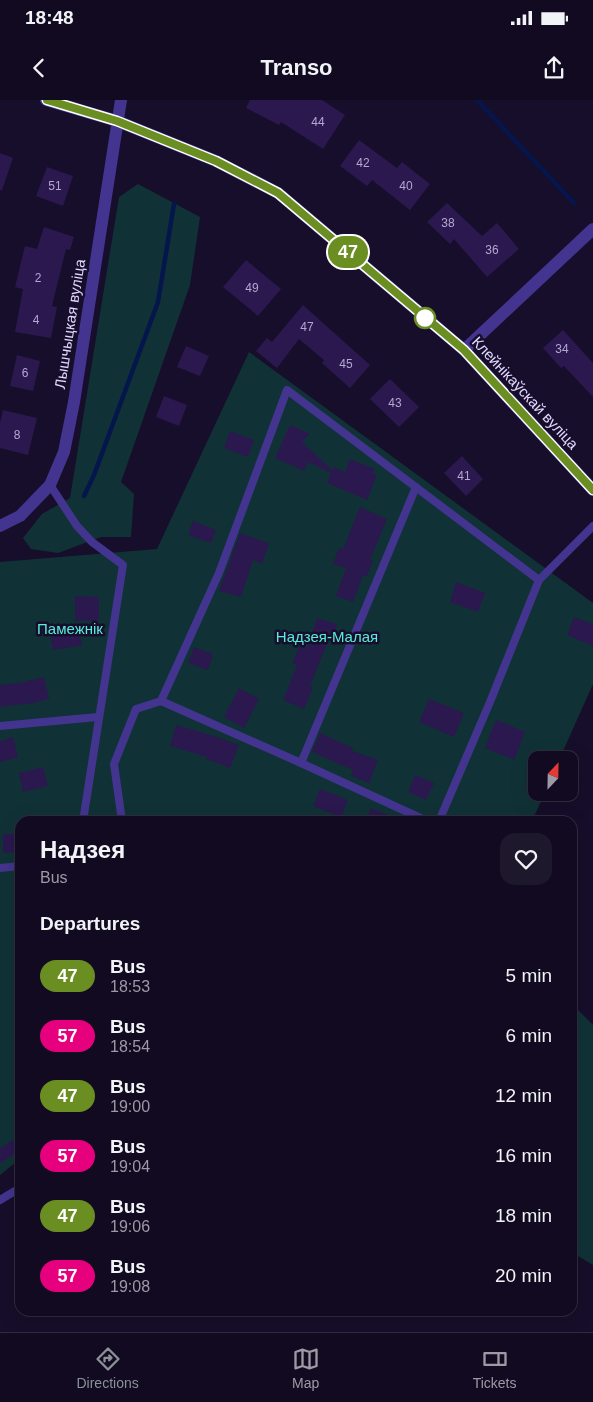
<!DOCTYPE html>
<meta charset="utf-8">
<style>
body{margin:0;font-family:Arial,sans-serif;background:#1e182d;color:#f1f3f6;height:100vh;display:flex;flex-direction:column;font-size:19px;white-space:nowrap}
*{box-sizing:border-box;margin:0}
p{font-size:16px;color:#9c9aa5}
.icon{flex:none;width:28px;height:28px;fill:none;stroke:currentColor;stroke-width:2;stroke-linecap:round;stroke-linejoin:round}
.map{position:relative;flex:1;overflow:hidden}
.drawer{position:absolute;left:15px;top:716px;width:562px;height:500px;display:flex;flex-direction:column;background:#110a20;border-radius:15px;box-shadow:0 5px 20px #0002,0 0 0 1px #302b3e}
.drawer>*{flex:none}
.badge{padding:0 10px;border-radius:16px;font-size:18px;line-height:32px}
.needle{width:32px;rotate:22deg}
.tools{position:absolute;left:528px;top:651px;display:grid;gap:10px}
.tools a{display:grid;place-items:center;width:50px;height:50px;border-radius:10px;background:#110a20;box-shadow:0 5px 20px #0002,0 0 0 1px #302b3e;font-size:25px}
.map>.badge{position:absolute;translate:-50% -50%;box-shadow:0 0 0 2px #fff}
h2{padding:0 25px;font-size:19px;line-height:45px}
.round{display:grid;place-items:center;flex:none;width:52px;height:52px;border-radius:15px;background:#1e182d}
.overview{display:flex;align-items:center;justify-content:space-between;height:85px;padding:0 25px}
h1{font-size:24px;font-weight:700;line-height:38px}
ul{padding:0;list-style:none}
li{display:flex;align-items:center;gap:15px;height:60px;padding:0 25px}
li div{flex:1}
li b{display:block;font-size:19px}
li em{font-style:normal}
li .badge{min-width:55px;font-weight:700;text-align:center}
.status{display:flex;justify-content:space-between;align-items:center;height:35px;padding:0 25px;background:#110a20;direction:ltr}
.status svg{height:14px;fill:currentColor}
header{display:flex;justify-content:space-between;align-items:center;height:65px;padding:0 25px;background:#110a20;font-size:22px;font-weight:700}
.tabs{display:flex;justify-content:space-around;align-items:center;height:70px;border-top:1px solid #302b3e;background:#110a20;font-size:14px;color:#9c9aa5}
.tabs a{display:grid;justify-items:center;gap:2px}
.tabs .on{color:#8c9099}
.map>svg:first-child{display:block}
</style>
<div class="status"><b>18:48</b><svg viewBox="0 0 49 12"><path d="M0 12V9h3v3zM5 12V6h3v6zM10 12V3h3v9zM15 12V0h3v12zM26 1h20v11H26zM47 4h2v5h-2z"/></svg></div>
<header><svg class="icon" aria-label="back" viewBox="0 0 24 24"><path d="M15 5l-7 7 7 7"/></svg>Transo<svg class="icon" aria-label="share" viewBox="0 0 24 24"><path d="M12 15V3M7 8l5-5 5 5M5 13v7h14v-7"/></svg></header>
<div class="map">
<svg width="593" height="1232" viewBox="0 0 593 1232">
<rect width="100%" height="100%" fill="#170e2b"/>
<g fill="#103236">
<path d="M138,84L200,117L190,185L121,382L134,394L131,437H101L58,453L31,449L23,438L42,414L70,398L119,97Z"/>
<path d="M249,252L593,503V584L559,660H536V692L545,693L532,721H20V1059L0,1075V462L157,449Z"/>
<path d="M572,904L593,925V1165L573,1153Z"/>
</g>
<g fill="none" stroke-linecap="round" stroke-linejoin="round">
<g stroke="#05164d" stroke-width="4.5">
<path d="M477,0L574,103"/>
<path d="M84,396L94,375L158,202L174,104"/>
</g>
</g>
<g fill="#2a184e">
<path d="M250,0H322L345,15L323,49L281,22L279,25L246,8Z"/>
<path d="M359,40L397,68L402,62L430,84L410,110L372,80L367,86L340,66Z"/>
<path d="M0,53L13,58L2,90H0Z"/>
<path d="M47,67L73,76L63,106L36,96Z"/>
<path d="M447,103L482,136L497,123L519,149L487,177L454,139L450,144L427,122Z"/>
<path d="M44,127L74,137L70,150L66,149L52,206L57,207L51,238L15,232L23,189L15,187L25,146L37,149Z"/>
<path d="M246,160L281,189L258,216L223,187Z"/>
<path d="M303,205L370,265L350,288L322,263L324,260L299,239L277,268L256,251L267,238L272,242Z"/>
<path d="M563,230L593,263V297L564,266L561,268L543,248Z"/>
<path d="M186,246L209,256L200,276L177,267Z"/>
<path d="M17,255L40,261L33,291L10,286Z"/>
<path d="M390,279L419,307L399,327L370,299Z"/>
<path d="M164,296L187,305L179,326L156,317Z"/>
<path d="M3,310L37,318L28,355L0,348V323Z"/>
<path d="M290,325L310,334L302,342L332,370L333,367L345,372L350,359L375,369L373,373L377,375L367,400L327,383L331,373L308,362L304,371L275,358Z"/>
<path d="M230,331L254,340L248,357L224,348Z"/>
<path d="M462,356L483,379L466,396L444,373Z"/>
<path d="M360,407L387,419L370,460L373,461L367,476L363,475L353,502L336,496L346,468L333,464L339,448L343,449Z"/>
<path d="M193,421L216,430L211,443L188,435Z"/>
<path d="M240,433L269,443L262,464L253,460L241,497L219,491Z"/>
<path d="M456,482L485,493L478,512L450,502Z"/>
<path d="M75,496L99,497V521H75Z"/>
<path d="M574,517L593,524V546L567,535Z"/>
<path d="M317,518L337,524L332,540L329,539L310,586L313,587L304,609L283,600L297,565L292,563L300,545L307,548Z"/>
<path d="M78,525L82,545L53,550L49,530Z"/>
<path d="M194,547L213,554L208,570L188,563Z"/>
<path d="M44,577L49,599L32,603L0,607V585L19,583Z"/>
<path d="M239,588L259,599L244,628L224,617Z"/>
<path d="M429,599L464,613L454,637L419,622Z"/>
<path d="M496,620L525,632L514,660L485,648Z"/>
<path d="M176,625L214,636L239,645L230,668L206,659L207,657L170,646Z"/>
<path d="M320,633L353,648L352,651L378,660L369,683L351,676L353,670L312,652Z"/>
<path d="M13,637L18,657L0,662V641Z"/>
<path d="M43,667L48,686L23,692L19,673Z"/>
<path d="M415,675L434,683L426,700L408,692Z"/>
<path d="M320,689L348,700L341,717L313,706Z"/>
<path d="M371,708L403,721H366Z"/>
<path d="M3,734H20V752L3,753Z"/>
<path d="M20,1036V1051L0,1063V1048Z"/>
</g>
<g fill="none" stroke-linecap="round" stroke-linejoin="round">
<g stroke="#43348f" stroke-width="8">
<path d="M50,385L77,426L92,442L123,465C110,551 96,636 83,721"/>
<path d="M539,480L593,426"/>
<path d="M161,601L219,473L287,290L539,480L490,602L439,721"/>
<path d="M0,626L98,617"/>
<path d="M301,663L416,387"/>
<path d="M122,721L114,664L136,609L161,601L301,663L427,721"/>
<path d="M0,768L20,766"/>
<path d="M0,1100L20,1088"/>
</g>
<g stroke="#43348f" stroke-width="12">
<path d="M46,0L117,21L216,61L278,93L464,250L593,390"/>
<path d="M464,250L593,129"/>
<path d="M0,426L20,416L50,385L64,352L74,302L121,0"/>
</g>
</g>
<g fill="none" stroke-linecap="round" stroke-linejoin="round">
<defs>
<path id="line" d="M47,0L117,21L216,61L278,93L464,250L593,390"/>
</defs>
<use href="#line" stroke="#fff" stroke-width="11"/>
<use href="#line" stroke="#6b8e23" stroke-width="8"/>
</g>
<circle fill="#fff" stroke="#6b8e23" stroke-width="2.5" cx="425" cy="218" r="10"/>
<g text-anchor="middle" stroke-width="5" stroke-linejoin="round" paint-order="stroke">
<g font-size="12" fill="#b3a8d3">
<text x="318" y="26">44</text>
<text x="363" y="67">42</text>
<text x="55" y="90">51</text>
<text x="406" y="90">40</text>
<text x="448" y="127">38</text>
<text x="492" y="154">36</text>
<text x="38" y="182">2</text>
<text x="252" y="192">49</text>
<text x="36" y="224">4</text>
<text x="307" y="231">47</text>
<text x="562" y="253">34</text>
<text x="346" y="268">45</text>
<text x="25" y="277">6</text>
<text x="395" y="307">43</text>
<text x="17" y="339">8</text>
<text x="464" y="380">41</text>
</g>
<g font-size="15" fill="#e1d8ff" stroke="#170e2b">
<text transform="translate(70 224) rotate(-81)" y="5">Лышчыцкая вуліца</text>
<text transform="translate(525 293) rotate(47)" y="5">Клейнікаўскай вуліца</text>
</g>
<g font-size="15" fill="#56eddb" stroke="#170e2b">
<text x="70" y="534">Памежнік</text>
<text x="327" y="542">Надзея-Малая</text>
</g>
</g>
</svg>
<div class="tools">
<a><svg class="needle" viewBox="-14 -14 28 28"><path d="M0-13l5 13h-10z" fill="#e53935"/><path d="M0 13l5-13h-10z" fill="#9c9aa5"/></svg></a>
</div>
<b class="badge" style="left:348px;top:152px;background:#6b8e23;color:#fff">47</b>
<section class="drawer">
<div class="overview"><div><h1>Надзея</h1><p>Bus</p></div><a class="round"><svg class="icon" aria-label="heart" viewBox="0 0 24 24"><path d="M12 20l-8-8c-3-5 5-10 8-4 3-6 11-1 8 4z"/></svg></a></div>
<h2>Departures</h2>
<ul>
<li><span class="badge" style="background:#6b8e23;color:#fff">47</span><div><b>Bus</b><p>18:53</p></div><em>5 min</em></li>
<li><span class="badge" style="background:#e6007e;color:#fff">57</span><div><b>Bus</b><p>18:54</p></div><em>6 min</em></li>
<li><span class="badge" style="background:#6b8e23;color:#fff">47</span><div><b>Bus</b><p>19:00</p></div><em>12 min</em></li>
<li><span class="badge" style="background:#e6007e;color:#fff">57</span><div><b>Bus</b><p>19:04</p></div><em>16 min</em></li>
<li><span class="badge" style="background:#6b8e23;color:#fff">47</span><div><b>Bus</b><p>19:06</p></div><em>18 min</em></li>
<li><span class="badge" style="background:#e6007e;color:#fff">57</span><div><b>Bus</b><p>19:08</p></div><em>20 min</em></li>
</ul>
</section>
</div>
<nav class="tabs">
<a class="on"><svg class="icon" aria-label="directions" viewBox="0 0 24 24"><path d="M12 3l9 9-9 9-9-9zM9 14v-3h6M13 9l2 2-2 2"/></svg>Directions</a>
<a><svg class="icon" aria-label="map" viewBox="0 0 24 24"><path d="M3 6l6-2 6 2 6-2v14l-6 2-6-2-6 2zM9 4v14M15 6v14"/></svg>Map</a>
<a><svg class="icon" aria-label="tickets" viewBox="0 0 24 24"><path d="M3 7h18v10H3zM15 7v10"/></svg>Tickets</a>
</nav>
